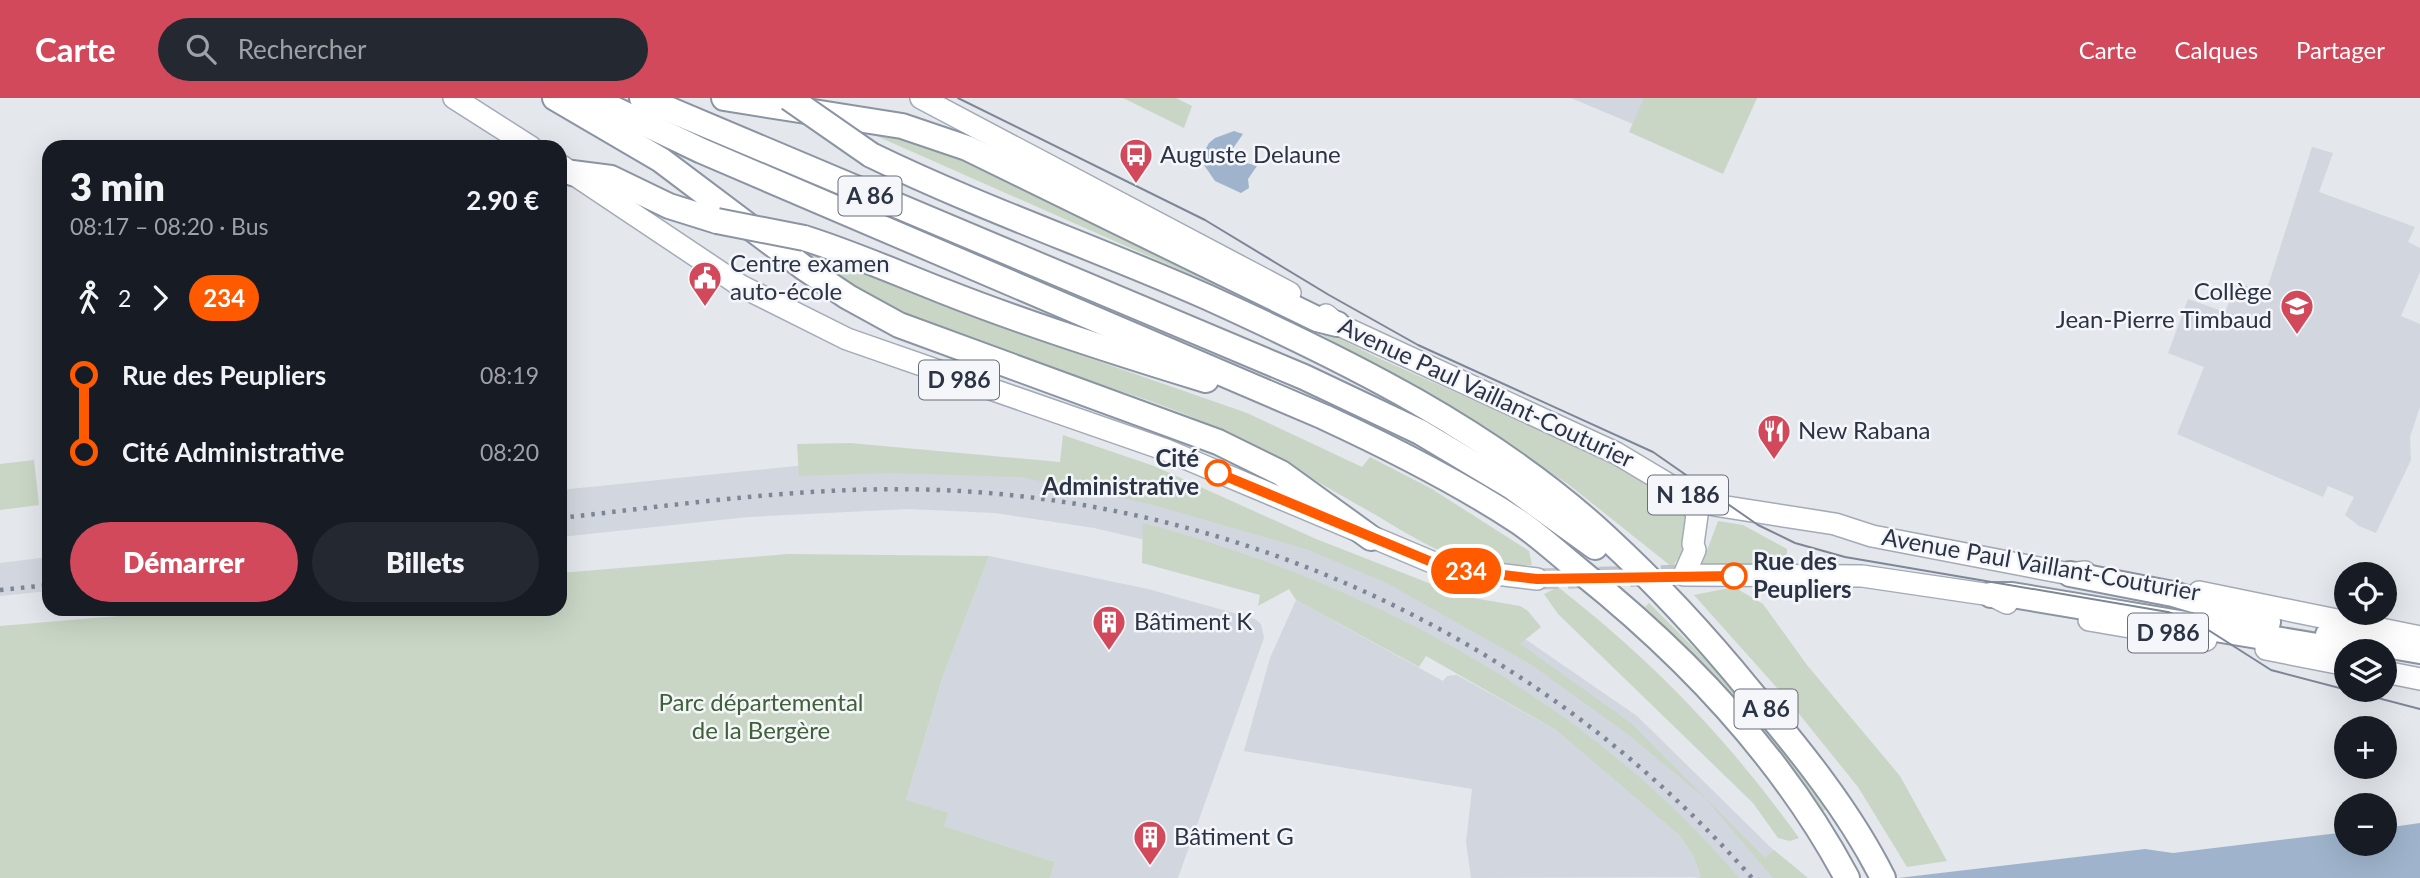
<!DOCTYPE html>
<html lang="fr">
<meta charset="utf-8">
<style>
body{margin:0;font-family:Lato,sans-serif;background:#242831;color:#f1f3f6;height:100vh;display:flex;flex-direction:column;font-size:26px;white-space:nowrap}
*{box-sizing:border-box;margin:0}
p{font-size:23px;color:#9ea1a6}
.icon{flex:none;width:38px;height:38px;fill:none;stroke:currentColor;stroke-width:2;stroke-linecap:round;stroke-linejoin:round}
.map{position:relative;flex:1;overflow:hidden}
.side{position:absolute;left:42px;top:42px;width:525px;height:476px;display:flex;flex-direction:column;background:#171b24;border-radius:21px;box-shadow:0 7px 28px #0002}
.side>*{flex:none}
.badge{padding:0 14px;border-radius:23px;font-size:24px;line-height:46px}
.fabs{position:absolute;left:2334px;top:464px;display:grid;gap:14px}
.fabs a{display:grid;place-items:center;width:63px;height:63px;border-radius:50%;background:#171b24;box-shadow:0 7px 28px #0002;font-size:35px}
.map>.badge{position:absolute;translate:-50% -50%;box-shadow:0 0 0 4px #fff}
.legs{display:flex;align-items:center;gap:10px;height:77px;padding:0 28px;font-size:23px}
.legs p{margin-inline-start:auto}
.summary{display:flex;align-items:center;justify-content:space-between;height:119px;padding:0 28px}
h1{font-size:38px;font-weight:800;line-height:52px}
.primary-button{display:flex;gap:14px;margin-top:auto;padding:14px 28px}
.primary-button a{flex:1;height:80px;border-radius:42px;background:#d1495b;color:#fff;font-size:28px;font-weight:800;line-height:80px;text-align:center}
.primary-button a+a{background:#242831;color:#f1f3f6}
ul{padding:0 28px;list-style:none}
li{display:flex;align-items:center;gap:24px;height:77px;font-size:26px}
li i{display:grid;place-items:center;width:10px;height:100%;margin:0 9px;background:currentColor}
li i::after{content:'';width:18px;height:18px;margin:-9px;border:5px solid;border-radius:50%;background:#171b24}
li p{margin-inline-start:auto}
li:first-child i{background:linear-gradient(#0000 50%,currentColor 0)}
li:last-child i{background:linear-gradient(currentColor 50%,#0000 0)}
header{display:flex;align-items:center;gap:42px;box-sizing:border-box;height:98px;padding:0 35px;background:#d1495b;color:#fff}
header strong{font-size:33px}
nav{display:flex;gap:38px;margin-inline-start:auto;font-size:24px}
.search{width:490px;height:63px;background:#242831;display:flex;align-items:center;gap:18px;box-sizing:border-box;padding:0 24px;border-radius:38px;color:#9ea1a6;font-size:26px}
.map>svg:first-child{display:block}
</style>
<header>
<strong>Carte</strong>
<div class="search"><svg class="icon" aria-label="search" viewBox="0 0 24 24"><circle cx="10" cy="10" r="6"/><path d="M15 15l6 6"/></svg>Rechercher</div>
<nav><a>Carte</a><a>Calques</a><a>Partager</a></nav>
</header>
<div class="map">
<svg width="2420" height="780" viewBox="0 0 2420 780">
<rect width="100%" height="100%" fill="#e4e7ec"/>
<g fill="#d2d6de">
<path d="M1571,0H1645L1633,26Z"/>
<path d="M2312,49L2333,55L2319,94L2415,129L2408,144L2420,150V174L2401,218L2420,226V309L2410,339L2411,362L2376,435L2359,428L2345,417L2354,399L2328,388L2323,399L2177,336L2204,269L2168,255L2188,201L2225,214L2237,185L2266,194Z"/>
<path d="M898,364L1125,389L1429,488L1528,543L1637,618L1802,780H1724L1704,755L1540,613L1304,495L1192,453L1094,430L995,415L908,411L748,419L560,439V392L815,366Z"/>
<path d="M989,458L1148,491L1255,521L1261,526L1264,540L1178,780H1050L1055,764L944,728L906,702L942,581Z"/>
<path d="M49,459V493L0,498V465Z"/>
<path d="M1296,502L1443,583L1447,578L1457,577L1556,632L1679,737L1693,757L1701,779L1471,780L1466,744L1472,691L1244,653L1270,560Z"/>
</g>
<g fill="#c9d6c5">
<path d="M1123,0H1176L1192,8L1184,30Z"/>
<path d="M1644,0H1757L1723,76L1629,34Z"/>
<path d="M863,32L956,54L1140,149L1305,223L1376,259L1652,382C1660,388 1672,394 1678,402C1695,423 1687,451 1672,469L1568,386L1480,330L1307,228Z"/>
<path d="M805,153L1029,239L1247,315L1362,369L1370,359L1432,391L1529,453L1532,467C1509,467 1486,467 1464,461C1432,453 1402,432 1374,416C1312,381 1253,344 1187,317C1069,269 899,240 805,153Z"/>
<path d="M1063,337L1154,368L1316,441L1462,498L1520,508L1528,513L1541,529L1520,546L1632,626L1765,760L1774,752L1808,780H1773L1706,701L1630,638L1532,567L1385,484L1306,451L1150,406L1021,379L892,375L799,378L797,346L850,345L1060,364Z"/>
<path d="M34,362L39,407L0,412V366Z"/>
<path d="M1718,423L1743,427L1787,451L1786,466H1702Z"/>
<path d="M1143,425C1368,485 1586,600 1739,780H1694L1701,779L1693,757L1679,737L1556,632L1426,558L1419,569L1296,502L1289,491L1258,508L1260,497L1142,465Z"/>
<path d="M788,456L989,458L942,581L906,702L948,715L944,728L1055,764L1050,780H0V528L201,511H560V475Z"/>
<path d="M1558,489C1656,566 1726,639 1799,740L1790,743L1778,740L1753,705L1558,516L1544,496Z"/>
<path d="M1734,489L1763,506L1807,567L1900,678L1947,763L1907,769L1858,689L1787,601L1694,497Z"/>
<path d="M1649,505L1746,602L1829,710L1821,714L1740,606L1645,509Z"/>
</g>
<g fill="#9fb4cc">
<path d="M1234,33L1243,36L1227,59L1257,68L1248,81L1249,90L1241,95L1215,83L1204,67L1205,52L1209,45L1215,40Z"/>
<path d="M2420,725V780H1898L2145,751L2173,755L2347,734V746H2385V730Z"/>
</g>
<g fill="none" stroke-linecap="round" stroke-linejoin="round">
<path stroke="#bfc3cb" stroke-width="21" stroke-dasharray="21 10" stroke-linecap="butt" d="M1537,481L1684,477"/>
<defs>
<g id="major">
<path d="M454,0L531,49"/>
<path d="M921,0L1290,195"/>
<path d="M560,67L741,188L847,241L1166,352L1446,470L1537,481"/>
<path d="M1326,217L1337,226L1616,355L1688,398L1714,407L1835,426L1872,438L2070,476L2085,474"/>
<path d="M1688,398L1697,417L1693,446L1695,452L1684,477L1862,478L1991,497L2007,505"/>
<path d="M2199,494L2420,539"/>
<path d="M2089,522L2206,542"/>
<path d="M2266,551L2347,567"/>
<path d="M2385,574L2420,581"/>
</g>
<g id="highway">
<path d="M555,0L661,62L803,169L848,199L899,227L1218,344L1281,375L1371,440"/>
<path d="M591,0L702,53L1324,319C1391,350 1457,383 1519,424C1541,439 1561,458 1581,474C1686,558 1783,660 1847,780"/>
<path d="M642,0L1304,279L1420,334L1512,389L1595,449"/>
<path d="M724,0L902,28L967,50L1317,221L1337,226"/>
<path d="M871,57C980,110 1096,150 1207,199C1346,262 1493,334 1606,439C1657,486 1706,539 1750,593C1799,651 1849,712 1883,780"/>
<path d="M572,75L611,80L669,108L717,123"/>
<path d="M804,140C852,155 897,175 943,193C1029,227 1117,255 1206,282"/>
<path d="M2070,476L2173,496L2268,524"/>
<path d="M1991,497H2012L2347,553"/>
<path d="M2328,537L2420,553"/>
</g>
</defs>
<use href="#major" stroke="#a3abb8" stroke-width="24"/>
<use href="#highway" stroke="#8b94a3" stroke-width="28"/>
<use href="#major" stroke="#fff" stroke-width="21"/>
<use href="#highway" stroke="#fff" stroke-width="24"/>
<path stroke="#7d8696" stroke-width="2" d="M958,0L1205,122L1329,197L1418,247L1653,354L1758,427L1795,445L1845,459L2168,514L2202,528L2271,572L2420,611"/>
<g stroke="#7d8696" stroke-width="4.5" stroke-dasharray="3.5 7" stroke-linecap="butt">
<path d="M560,420C686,406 812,387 939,392C1249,404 1547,547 1752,780"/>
<path d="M0,492L49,487"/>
</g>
<defs>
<g id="highway-bridge">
<path d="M789,0L871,57"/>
<path d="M717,123L804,140"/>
</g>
</defs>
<use href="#highway-bridge" stroke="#8b94a3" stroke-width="28" stroke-linecap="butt"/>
<use href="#highway-bridge" stroke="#fff" stroke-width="24"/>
</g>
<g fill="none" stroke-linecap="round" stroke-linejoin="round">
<defs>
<path id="line-1" d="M1218,375L1446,470L1537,481L1734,478"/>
</defs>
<use href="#line-1" stroke="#fff" stroke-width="16"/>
<use href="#line-1" stroke="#ff5a00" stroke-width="10"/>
</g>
<defs>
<symbol id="bus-pin" viewBox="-11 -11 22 30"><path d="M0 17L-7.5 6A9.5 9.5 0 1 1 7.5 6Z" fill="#d1495b" stroke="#f4f6f9"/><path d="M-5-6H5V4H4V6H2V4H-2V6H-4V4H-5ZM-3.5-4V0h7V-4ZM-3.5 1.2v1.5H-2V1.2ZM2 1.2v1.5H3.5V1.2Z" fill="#fff"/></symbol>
<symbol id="civic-pin" viewBox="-11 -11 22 30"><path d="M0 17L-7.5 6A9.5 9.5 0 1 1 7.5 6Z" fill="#d1495b" stroke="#f4f6f9"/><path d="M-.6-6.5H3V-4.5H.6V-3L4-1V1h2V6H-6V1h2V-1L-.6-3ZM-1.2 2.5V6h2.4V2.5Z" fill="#fff"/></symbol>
<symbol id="school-pin" viewBox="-11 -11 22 30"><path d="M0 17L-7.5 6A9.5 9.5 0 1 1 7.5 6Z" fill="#d1495b" stroke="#f4f6f9"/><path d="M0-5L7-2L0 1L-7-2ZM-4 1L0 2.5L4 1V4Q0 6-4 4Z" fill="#fff"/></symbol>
<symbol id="restaurant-pin" viewBox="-11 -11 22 30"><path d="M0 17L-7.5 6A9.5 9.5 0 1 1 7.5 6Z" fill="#d1495b" stroke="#f4f6f9"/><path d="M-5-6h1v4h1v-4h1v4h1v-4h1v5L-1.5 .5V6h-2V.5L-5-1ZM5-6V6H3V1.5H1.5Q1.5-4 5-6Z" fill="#fff"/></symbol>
<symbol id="building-pin" viewBox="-11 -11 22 30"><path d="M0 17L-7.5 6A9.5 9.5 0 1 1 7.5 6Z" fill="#d1495b" stroke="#f4f6f9"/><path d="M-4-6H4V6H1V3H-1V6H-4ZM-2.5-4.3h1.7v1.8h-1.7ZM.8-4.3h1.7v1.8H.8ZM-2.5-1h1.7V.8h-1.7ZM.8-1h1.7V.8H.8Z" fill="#fff"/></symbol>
</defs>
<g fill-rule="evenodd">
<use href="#bus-pin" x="1117" y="38" width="38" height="52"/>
<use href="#civic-pin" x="686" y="161" width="38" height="52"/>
<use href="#school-pin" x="2278" y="189" width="38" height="52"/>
<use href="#restaurant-pin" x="1755" y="314" width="38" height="52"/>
<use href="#building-pin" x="1090" y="505" width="38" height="52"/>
<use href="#building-pin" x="1131" y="720" width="38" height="52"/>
</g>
<g fill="#fff" stroke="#ff5a00" stroke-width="3.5">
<circle cx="1218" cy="375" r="12"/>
<circle cx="1734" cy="478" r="12"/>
</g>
<g text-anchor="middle" stroke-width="5" stroke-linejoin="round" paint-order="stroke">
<g fill="#f4f6f9" stroke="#676e7b" stroke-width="2">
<rect x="838.5" y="78.5" width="63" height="39" rx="5"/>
<rect x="919" y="262.5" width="80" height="39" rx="5"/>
<rect x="1648" y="377.5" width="80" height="39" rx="5"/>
<rect x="2128" y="515.5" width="80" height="39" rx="5"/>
<rect x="1734.5" y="591.5" width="63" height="39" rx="5"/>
</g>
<g font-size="23" font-weight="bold" fill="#2b3445">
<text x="870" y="106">A 86</text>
<text x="959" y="290">D 986</text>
<text x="1688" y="405">N 186</text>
<text x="2168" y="543">D 986</text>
<text x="1766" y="619">A 86</text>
</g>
<g font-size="24" fill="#2b3445" stroke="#f4f6f9" text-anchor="start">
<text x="1160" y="65">Auguste Delaune</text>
<text x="730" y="174">Centre examen<tspan x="730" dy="28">auto-école</tspan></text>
<text x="2272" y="202" text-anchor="end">Collège<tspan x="2272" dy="28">Jean-Pierre Timbaud</tspan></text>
<text x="1798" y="341">New Rabana</text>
<text x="1134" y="532">Bâtiment K</text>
<text x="1174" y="747">Bâtiment G</text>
</g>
<g font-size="24" fill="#2b3445" stroke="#f4f6f9">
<text transform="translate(1486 295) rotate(25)" y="8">Avenue Paul Vaillant-Couturier</text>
<text transform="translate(2041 467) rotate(10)" y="8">Avenue Paul Vaillant-Couturier</text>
</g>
<g font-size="24" font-weight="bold" fill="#2b3445" stroke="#f4f6f9" text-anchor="end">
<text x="1199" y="369">Cité<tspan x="1199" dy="28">Administrative</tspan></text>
<text x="1753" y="472" text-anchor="start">Rue des<tspan x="1753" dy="28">Peupliers</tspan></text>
</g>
<g font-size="24" fill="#3f6138" stroke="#f4f6f9">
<text x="761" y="613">Parc départemental<tspan x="761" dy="28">de la Bergère</tspan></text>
</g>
</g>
</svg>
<div class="fabs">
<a><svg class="icon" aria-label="locate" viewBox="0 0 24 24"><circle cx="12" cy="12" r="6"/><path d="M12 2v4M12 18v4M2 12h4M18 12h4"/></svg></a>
<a><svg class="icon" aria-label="layers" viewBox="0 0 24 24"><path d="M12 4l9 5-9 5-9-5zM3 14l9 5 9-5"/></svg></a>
<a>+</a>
<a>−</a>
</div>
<b class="badge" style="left:1466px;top:473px;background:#ff5a00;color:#fff">234</b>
<section class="side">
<div class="summary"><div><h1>3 min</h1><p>08:17 – 08:20 · Bus</p></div><b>2.90 €</b></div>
<div class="legs"><svg class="icon" aria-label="walk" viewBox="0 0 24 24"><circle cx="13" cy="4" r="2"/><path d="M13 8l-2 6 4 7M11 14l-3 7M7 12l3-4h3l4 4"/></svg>2<svg class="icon" aria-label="forward" viewBox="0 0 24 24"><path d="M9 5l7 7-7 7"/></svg><b class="badge" style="background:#ff5a00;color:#fff">234</b></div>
<ul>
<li><i style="color:#ff5a00"></i><b>Rue des Peupliers</b><p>08:19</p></li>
<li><i style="color:#ff5a00"></i><b>Cité Administrative</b><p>08:20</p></li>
</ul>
<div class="primary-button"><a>Démarrer</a><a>Billets</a></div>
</section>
</div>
